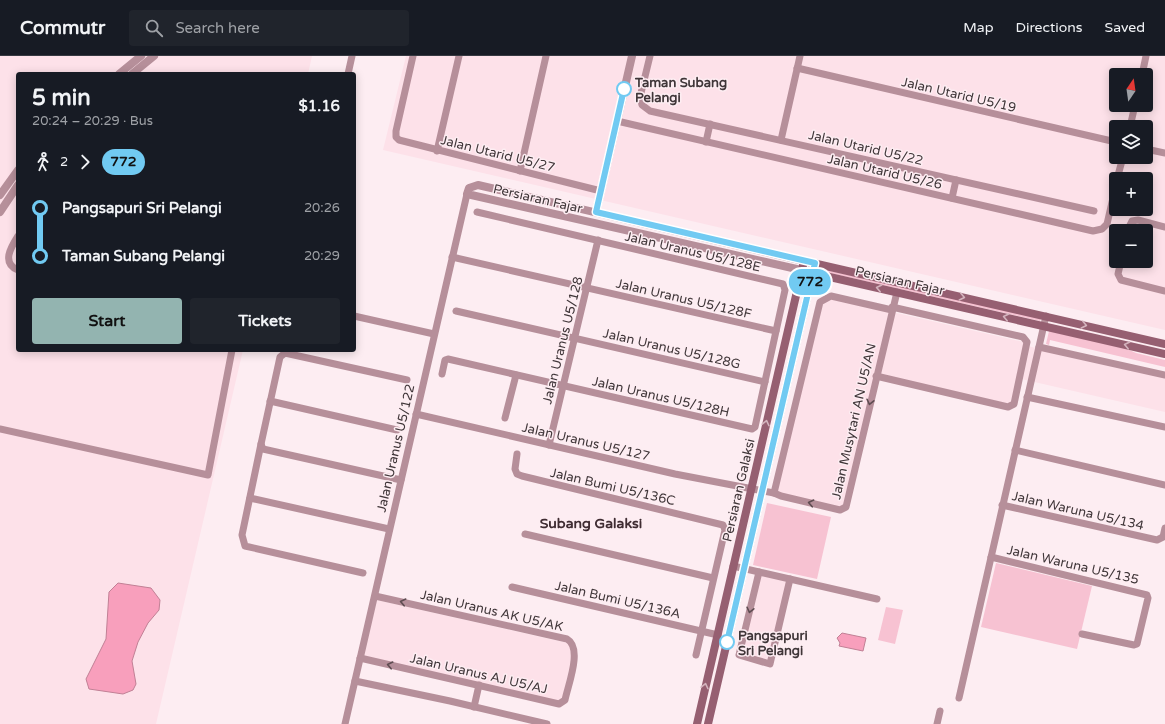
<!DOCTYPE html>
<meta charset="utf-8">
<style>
body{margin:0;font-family:"Varela Round",sans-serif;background:#20242c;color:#f1f3f6;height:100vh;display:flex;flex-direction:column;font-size:15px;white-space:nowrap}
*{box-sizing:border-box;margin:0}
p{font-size:13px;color:#9ea1a6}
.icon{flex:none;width:22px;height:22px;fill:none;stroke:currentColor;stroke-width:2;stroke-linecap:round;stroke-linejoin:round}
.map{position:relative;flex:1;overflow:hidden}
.panel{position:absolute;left:16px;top:16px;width:340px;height:280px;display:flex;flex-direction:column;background:#171b24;border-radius:4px;box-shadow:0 2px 10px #0003}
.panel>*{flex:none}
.badge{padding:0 8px;border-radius:13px;font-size:14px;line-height:26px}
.needle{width:26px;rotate:13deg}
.buttons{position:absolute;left:1109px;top:12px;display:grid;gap:8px}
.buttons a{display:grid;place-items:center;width:44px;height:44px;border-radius:4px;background:#171b24;box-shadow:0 2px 10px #0003;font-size:20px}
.map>.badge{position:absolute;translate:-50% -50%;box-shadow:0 0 0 2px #fff}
.legs{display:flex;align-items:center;gap:6px;height:44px;padding:0 16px;font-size:13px}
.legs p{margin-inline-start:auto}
.head{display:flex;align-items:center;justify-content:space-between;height:68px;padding:0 16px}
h1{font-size:22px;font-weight:800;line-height:30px}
.button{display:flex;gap:8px;margin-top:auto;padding:8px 16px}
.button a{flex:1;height:46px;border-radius:4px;background:#93b4b0;color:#111;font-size:16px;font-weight:800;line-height:46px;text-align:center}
.button a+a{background:#20242c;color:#f1f3f6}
ul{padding:0 16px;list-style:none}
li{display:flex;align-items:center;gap:14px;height:48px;font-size:15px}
li i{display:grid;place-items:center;width:6px;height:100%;margin:0 5px;background:currentColor}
li i::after{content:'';width:10px;height:10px;margin:-5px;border:3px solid;border-radius:50%;background:#171b24}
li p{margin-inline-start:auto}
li:first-child i{background:linear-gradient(#0000 50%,currentColor 0)}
li:last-child i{background:linear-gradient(currentColor 50%,#0000 0)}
header{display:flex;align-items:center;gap:24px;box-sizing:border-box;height:56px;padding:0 20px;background:#171b24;border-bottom:1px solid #363941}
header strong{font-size:19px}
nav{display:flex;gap:22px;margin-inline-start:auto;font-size:14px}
.search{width:280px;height:36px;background:#20242c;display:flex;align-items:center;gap:10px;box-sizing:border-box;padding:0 14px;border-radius:4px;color:#9ea1a6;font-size:15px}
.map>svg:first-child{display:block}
</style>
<header>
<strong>Commutr</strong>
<div class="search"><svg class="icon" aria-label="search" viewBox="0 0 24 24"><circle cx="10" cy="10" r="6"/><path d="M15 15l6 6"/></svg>Search here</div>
<nav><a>Map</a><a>Directions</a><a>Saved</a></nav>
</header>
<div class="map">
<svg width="1165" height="668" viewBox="0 0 1165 668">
<rect width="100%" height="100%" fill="#fdedf2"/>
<g fill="#fde1e9" fill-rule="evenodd">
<path d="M0,0H312L308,18H18V294H243L156,668H0Z"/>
<path d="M406,0H1165V274L383,94ZM1116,19H1146V49H1116ZM1116,71H1146V101H1116ZM1116,123H1146V153H1116ZM1116,175H1146V205H1116Z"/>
<path d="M831,242L1024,286L1023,289L1165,321V356L1017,322L1012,347L1009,348L875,317L844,450L840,451L776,436L822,247Z"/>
<path d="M760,519L787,525L769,605L742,598Z"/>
<path d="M377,544L568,587L573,595L563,641L558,645L363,600Z"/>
</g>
<g fill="#f7c2d2">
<path d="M822,213L1041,262L1040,265L821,215Z"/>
<path d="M1049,275L1125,292L1136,297L1165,304V311L1050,284L1049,289L1046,288Z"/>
<path d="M767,447L831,461L817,523L753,509Z"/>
<path d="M996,507L1092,530L1077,593L981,571Z"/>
<path d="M886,551L903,554L895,588L878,584Z"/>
</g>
<g fill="#f89fbc" stroke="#c18095">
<path d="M118,527L151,532L160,544L159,554L148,567L138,586L132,605L136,628L133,634L123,638L89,633L86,623L106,583L109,536Z"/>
<path d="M842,577L866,582L863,595L839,590L840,587L837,582Z"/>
</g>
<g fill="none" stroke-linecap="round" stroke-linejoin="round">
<g stroke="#b68f9a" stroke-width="7">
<path d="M413,0L396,75V81L399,84L601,135"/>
<path d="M650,0L640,41L642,49L650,55L1094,155"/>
<path d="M797,12L1116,86"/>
<path d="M348,18L352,0"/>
<path d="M1142,19L1146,0"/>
<path d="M617,65L1093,175L1102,173L1107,168L1116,129"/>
<path d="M1130,71L1135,49"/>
<path d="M781,84L800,0"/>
<path d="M706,86L710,68"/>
<path d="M1146,93L1165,97"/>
<path d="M437,95L459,0"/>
<path d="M520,115L546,0"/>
<path d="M1117,123L1123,101"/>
<path d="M952,142L956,124"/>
<path d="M1127,175L1132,165L1138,164L1165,171"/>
<path d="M18,180C11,191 1,207 18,214"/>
<path d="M452,201L776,275"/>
<path d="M1121,205L1118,218L1121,224L1165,235"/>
<path d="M456,255L765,326"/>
<path d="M354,260L434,278"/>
<path d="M1039,291L1165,319"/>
<path d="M286,294L285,297L280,301L261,388L263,393L401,424"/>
<path d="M285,297L407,324"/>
<path d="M442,318L445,304L448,303L752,373L755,371L785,234L783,228L477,156"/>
<path d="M876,320L1008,351L1014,348L1027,286L1023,281L892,251"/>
<path d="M1027,341L1165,371"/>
<path d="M270,345L397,374"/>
<path d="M416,358L675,418L774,437L820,246L831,240L892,254"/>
<path d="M505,362L516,319"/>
<path d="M0,373L208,419L232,294"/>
<path d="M261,388L242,479L245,490L363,517"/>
<path d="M549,389L598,184"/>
<path d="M1015,394L1165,429"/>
<path d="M517,398L515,413L517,418L522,420L723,469L725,474L696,599"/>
<path d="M774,437L781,440L840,454L846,451L897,236"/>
<path d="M250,442L389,473"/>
<path d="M1002,449L1157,484L1163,481L1165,472"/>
<path d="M525,478L713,522"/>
<path d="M991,501L1147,539L1148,542L1137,588L1134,589L1082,578"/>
<path d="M733,510L877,543"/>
<path d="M759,516L739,599L770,608L790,523"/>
<path d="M512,531L718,579"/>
<path d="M360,602L559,648L565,644C568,629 583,592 567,583L375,540"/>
<path d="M355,625L450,645L547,668"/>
<path d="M959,642L1046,260"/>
<path d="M474,651L479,629"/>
<path d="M345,668L467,138"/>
<path d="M937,668L940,655"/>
</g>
<g stroke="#b68f9a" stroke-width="8">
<path d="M119,18L141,0"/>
<path d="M132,18L154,0"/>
<path d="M0,139L18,114"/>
<path d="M0,156L18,129"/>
<path d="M596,156L632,0"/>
<path d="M801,214L467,138L469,132L478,129L804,205"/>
</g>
<g stroke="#965f71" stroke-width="8">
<path d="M808,216L1165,298"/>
<path d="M697,668L804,205L1165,288"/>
<path d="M708,668L815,207"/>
</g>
</g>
<defs><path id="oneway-chevron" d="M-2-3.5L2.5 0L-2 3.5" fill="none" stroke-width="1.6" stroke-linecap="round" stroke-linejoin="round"/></defs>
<g stroke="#d4b4be">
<use href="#oneway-chevron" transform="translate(879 232) rotate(-167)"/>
<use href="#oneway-chevron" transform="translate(962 241) rotate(13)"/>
<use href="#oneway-chevron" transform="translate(1006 261) rotate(-167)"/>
<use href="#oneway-chevron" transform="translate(1084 269) rotate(13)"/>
<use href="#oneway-chevron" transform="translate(1127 289) rotate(-167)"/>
<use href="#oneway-chevron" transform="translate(766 367) rotate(-77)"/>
<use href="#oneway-chevron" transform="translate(705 630) rotate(-77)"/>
</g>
<g stroke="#5e4c51">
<use href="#oneway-chevron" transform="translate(870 346) rotate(103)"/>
<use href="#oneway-chevron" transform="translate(811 447) rotate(-168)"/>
<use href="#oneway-chevron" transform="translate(403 546) rotate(-167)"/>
<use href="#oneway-chevron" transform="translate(750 554) rotate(103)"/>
<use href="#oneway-chevron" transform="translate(390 609) rotate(-167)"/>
</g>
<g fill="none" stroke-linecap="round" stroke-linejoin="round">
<defs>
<path id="line-1" d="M624,33L596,156L815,207L727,586"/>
</defs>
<use href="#line-1" stroke="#fff" stroke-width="9"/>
<use href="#line-1" stroke="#71caf2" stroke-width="6"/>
</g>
<g fill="#fff" stroke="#71caf2" stroke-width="2">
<circle cx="624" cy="33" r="7"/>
<circle cx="727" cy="586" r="7"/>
</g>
<g text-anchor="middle" stroke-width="3" stroke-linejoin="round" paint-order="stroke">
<g font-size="13" font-weight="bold" fill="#403639" stroke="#fdedf2" text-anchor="start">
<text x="635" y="31">Taman Subang<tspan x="635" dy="15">Pelangi</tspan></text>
<text x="738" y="584">Pangsapuri<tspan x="738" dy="15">Sri Pelangi</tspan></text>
</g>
<g font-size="13" fill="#403639" stroke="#fdedf2">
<text transform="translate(959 38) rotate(13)" y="5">Jalan Utarid U5/19</text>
<text transform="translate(866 91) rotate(13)" y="5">Jalan Utarid U5/22</text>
<text transform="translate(498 97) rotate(14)" y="5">Jalan Utarid U5/27</text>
<text transform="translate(885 115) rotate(13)" y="5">Jalan Utarid U5/26</text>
<text transform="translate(538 142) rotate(13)" y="5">Persiaran Fajar</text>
<text transform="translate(693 195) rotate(13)" y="5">Jalan Uranus U5/128E</text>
<text transform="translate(900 224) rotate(13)" y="5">Persiaran Fajar</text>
<text transform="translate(684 242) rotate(13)" y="5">Jalan Uranus U5/128F</text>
<text transform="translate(562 284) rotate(-76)" y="5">Jalan Uranus U5/128</text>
<text transform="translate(672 292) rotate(13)" y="5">Jalan Uranus U5/128G</text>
<text transform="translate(661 340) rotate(13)" y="5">Jalan Uranus U5/128H</text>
<text transform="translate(853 365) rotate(-77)" y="5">Jalan Musytari AN U5/AN</text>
<text transform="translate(586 385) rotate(13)" y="5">Jalan Uranus U5/127</text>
<text transform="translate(395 392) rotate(-77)" y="5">Jalan Uranus U5/122</text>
<text transform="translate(613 430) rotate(13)" y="5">Jalan Bumi U5/136C</text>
<text transform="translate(738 434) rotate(-77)" y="5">Persiaran Galaksi</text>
<text transform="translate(1078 454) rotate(13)" y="5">Jalan Waruna U5/134</text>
<text transform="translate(1073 508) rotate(13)" y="5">Jalan Waruna U5/135</text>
<text transform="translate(618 543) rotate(13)" y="5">Jalan Bumi U5/136A</text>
<text transform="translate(492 554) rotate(13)" y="5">Jalan Uranus AK U5/AK</text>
<text transform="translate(479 617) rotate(13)" y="5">Jalan Uranus AJ U5/AJ</text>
</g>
<g font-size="14" font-weight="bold" fill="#3f2c32" stroke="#fdedf2">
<text x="591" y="472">Subang Galaksi</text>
</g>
</g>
</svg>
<div class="buttons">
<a><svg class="needle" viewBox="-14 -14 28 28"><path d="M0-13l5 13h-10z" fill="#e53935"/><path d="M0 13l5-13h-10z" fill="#9ea1a6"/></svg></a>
<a><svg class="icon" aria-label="layers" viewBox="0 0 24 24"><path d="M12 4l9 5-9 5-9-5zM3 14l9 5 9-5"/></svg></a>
<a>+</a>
<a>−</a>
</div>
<b class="badge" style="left:810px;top:226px;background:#71caf2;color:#111">772</b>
<section class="panel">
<div class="head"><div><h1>5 min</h1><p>20:24 – 20:29 · Bus</p></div><b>$1.16</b></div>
<div class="legs"><svg class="icon" aria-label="walk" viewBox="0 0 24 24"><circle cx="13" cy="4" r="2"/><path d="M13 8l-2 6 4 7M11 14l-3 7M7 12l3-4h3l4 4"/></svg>2<svg class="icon" aria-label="forward" viewBox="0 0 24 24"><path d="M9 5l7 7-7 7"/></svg><b class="badge" style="background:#71caf2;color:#111">772</b></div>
<ul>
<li><i style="color:#71caf2"></i><b>Pangsapuri Sri Pelangi</b><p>20:26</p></li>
<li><i style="color:#71caf2"></i><b>Taman Subang Pelangi</b><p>20:29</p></li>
</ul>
<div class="button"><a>Start</a><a>Tickets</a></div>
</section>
</div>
